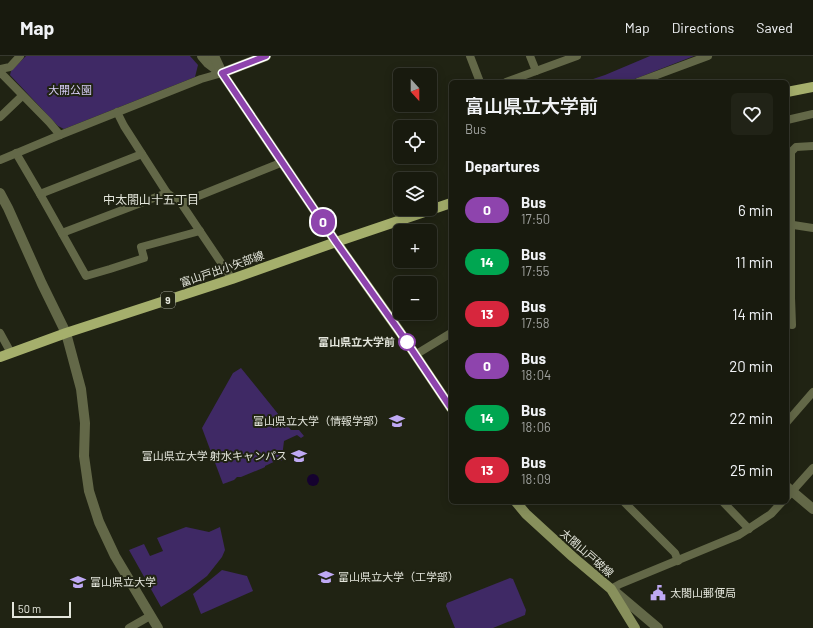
<!DOCTYPE html>
<meta charset="utf-8">
<style>
body{margin:0;font-family:Barlow,"Noto Sans JP",sans-serif;background:#212317;color:#f1f3f6;height:100vh;display:flex;flex-direction:column;font-size:15px;white-space:nowrap}
*{box-sizing:border-box;margin:0}
p{font-size:13px;color:#9fa19e}
.icon{flex:none;width:22px;height:22px;fill:none;stroke:currentColor;stroke-width:2;stroke-linecap:round;stroke-linejoin:round}
.map{position:relative;flex:1;overflow:hidden}
.sheet{position:absolute;left:449px;top:24px;width:340px;height:424px;display:flex;flex-direction:column;background:#181a0e;border-radius:6px;box-shadow:0 2px 10px #0003,0 0 0 1px #36382e}
.sheet>*{flex:none}
.badge{padding:0 8px;border-radius:13px;font-size:14px;line-height:26px}
.needle{width:26px;rotate:159deg}
.tools{position:absolute;left:393px;top:12px;display:grid;gap:8px}
.tools a{display:grid;place-items:center;width:44px;height:44px;border-radius:6px;background:#181a0e;box-shadow:0 2px 10px #0003,0 0 0 1px #36382e;font-size:20px}
.scale{position:absolute;left:12px;bottom:10px;width:59px;box-sizing:border-box;padding-left:4px;border:2px solid #e3e5db;border-top:0;font-size:11px;line-height:14px;white-space:nowrap;color:#e3e5db;-webkit-text-stroke:3px #202313;paint-order:stroke}
.map>.badge{position:absolute;translate:-50% -50%;box-shadow:0 0 0 2px #fff}
h2{padding:0 16px;font-size:15px;line-height:36px}
.round{display:grid;place-items:center;flex:none;width:42px;height:42px;border-radius:6px;background:#212317}
.summary{display:flex;align-items:center;justify-content:space-between;height:68px;padding:0 16px}
h1{font-size:19px;font-weight:600;line-height:30px}
ul{padding:0;list-style:none}
li{display:flex;align-items:center;gap:12px;height:52px;padding:0 16px}
li div{flex:1}
li b{display:block;font-size:15px}
li em{font-style:normal}
li .badge{min-width:44px;font-weight:700;text-align:center}
header{display:flex;align-items:center;gap:24px;box-sizing:border-box;height:56px;padding:0 20px;background:#181a0e;border-bottom:1px solid #36382e}
header strong{font-size:19px}
nav{display:flex;gap:22px;margin-inline-start:auto;font-size:14px}
.map>svg:first-child{display:block}
</style>
<header>
<strong>Map</strong>
<nav><a>Map</a><a>Directions</a><a>Saved</a></nav>
</header>
<div class="map">
<svg width="813" height="572" viewBox="0 0 813 572">
<rect width="100%" height="100%" fill="#202313"/>
<g fill="#3f2965">
<path d="M26,0H190L198,9L195,21L64,73L58,70L10,19L11,15Z"/>
<path d="M650,0H694L627,26H584L605,19Z"/>
<path d="M241,312L291,374H299L304,380L301,382L297,379L284,385L282,401L284,402L281,405L280,403L265,410V411L263,412L241,421H237L234,424L223,428L202,372L233,317Z"/>
<path d="M186,471L209,476L220,471L225,494L222,501L207,520L190,533L161,551L129,494L144,488L150,500L163,495L157,482Z"/>
<path d="M222,514L247,520L253,535L201,558L193,538Z"/>
<path d="M510,522L513,523L526,554L525,559L493,572H455L446,550L447,547Z"/>
</g>
<circle fill="#15022f" cx="313" cy="424" r="6"/>
<g fill="none" stroke-linecap="round" stroke-linejoin="round">
<g stroke="#636848" stroke-width="8">
<path d="M470,0L480,26"/>
<path d="M530,0L536,15"/>
<path d="M0,13L10,11L20,0"/>
<path d="M0,16L49,66L60,79"/>
<path d="M506,26L577,0"/>
<path d="M638,26L708,0"/>
<path d="M117,56L124,70L167,137L181,147L232,223"/>
<path d="M0,61L22,40"/>
<path d="M787,64L813,58"/>
<path d="M16,97L40,138L86,220L110,213L144,202L141,191L200,175"/>
<path d="M0,104L60,79L201,23L222,17"/>
<path d="M40,138L142,98"/>
<path d="M181,147L283,106"/>
<path d="M787,168L813,172"/>
<path d="M62,177L167,137"/>
<path d="M792,269L791,242V96L796,91L813,90"/>
<path d="M0,277L11,297"/>
<path d="M415,299L451,277"/>
<path d="M787,366L813,336"/>
<path d="M787,441L813,412"/>
<path d="M624,446L675,497L678,505"/>
<path d="M723,446L749,473"/>
<path d="M611,533L620,528L739,479L771,458L782,446"/>
<path d="M129,572L150,560"/>
</g>
<g stroke="#636848" stroke-width="10">
<path d="M202,0L208,7L220,16"/>
<path d="M213,0L215,2L222,17L336,186"/>
<path d="M222,17L266,0"/>
<path d="M0,137L8,152L42,228L66,277L81,333L85,367L84,400L89,435L99,466L115,500L158,572"/>
<path d="M787,431L813,453"/>
<path d="M613,534L658,572"/>
</g>
<g stroke="#88905c" stroke-width="10">
<path d="M336,186L400,276L451,352"/>
<path d="M516,446L526,458L573,501L611,533L635,572"/>
</g>
<g stroke="#a5af6c" stroke-width="10">
<path d="M787,36L813,31"/>
<path d="M0,301L66,277L232,223L336,186L451,147"/>
</g>
</g>
<g fill="none" stroke-linecap="round" stroke-linejoin="round">
<defs>
<path id="line" d="M266,0L222,17L336,186L400,276L451,352"/>
</defs>
<use href="#line" stroke="#fff" stroke-width="9"/>
<use href="#line" stroke="#8e44ad" stroke-width="6"/>
</g>
<defs>
<symbol id="university-bare" viewBox="-9 -9 18 18"><path d="M0-5L7-2L0 1L-7-2ZM-4 1L0 2.5L4 1V4Q0 6-4 4Z" fill="#bfa9f4" stroke="#202313" stroke-width="2.5" paint-order="stroke"/></symbol>
<symbol id="civic-bare" viewBox="-9 -9 18 18"><path d="M-.6-6.5H3V-4.5H.6V-3L4-1V1h2V6H-6V1h2V-1L-.6-3ZM-1.2 2.5V6h2.4V2.5Z" fill="#bfa9f4" stroke="#202313" stroke-width="2.5" paint-order="stroke"/></symbol>
</defs>
<g fill-rule="evenodd">
<use href="#university-bare" x="386" y="354" width="22" height="22"/>
<use href="#university-bare" x="288" y="389" width="22" height="22"/>
<use href="#university-bare" x="315" y="510" width="22" height="22"/>
<use href="#university-bare" x="67" y="515" width="22" height="22"/>
<use href="#civic-bare" x="647" y="526" width="22" height="22"/>
</g>
<circle fill="#fff" stroke="#8e44ad" stroke-width="2" cx="407" cy="286" r="8"/>
<g text-anchor="middle" stroke-width="4" stroke-linejoin="round" paint-order="stroke">
<rect fill="#202313" stroke="#a8ab9f" stroke-width="1" x="161" y="236" width="14" height="16" rx="3"/>
<g font-size="10" font-weight="bold" fill="#e3e5db">
<text x="168" y="248">9</text>
</g>
<g font-size="11" fill="#d3c9f0" stroke="#202313">
<text x="70" y="38">大開公園</text>
</g>
<g font-size="11" fill="#e3e5db" stroke="#202313">
<text transform="translate(222 213) rotate(-19)" y="4">富山戸出小矢部線</text>
<text transform="translate(587 497) rotate(41)" y="4">太閤山戸破線</text>
</g>
<g font-size="11" font-weight="bold" fill="#e3e5db" stroke="#202313" text-anchor="end">
<text x="395" y="290">富山県立大学前</text>
</g>
<g font-size="11" fill="#e3e5db" stroke="#202313" text-anchor="start">
<text x="385" y="369" text-anchor="end">富山県立大学（情報学部）</text>
<text x="287" y="404" text-anchor="end">富山県立大学 射水キャンパス</text>
<text x="338" y="525">富山県立大学（工学部）</text>
<text x="90" y="530">富山県立大学</text>
<text x="670" y="541">太閤山郵便局</text>
</g>
<g font-size="12" fill="#e3e5db" stroke="#202313">
<text x="151" y="148">中太閤山十五丁目</text>
</g>
</g>
</svg>
<div class="tools">
<a><svg class="needle" viewBox="-14 -14 28 28"><path d="M0-13l5 13h-10z" fill="#e53935"/><path d="M0 13l5-13h-10z" fill="#9fa19e"/></svg></a>
<a><svg class="icon" aria-label="locate" viewBox="0 0 24 24"><circle cx="12" cy="12" r="6"/><path d="M12 2v4M12 18v4M2 12h4M18 12h4"/></svg></a>
<a><svg class="icon" aria-label="layers" viewBox="0 0 24 24"><path d="M12 4l9 5-9 5-9-5zM3 14l9 5 9-5"/></svg></a>
<a>+</a>
<a>−</a>
</div>
<div class="scale">50 m</div>
<b class="badge" style="left:323px;top:166px;background:#8e44ad;color:#fff">0</b>
<section class="sheet">
<div class="summary"><div><h1>富山県立大学前</h1><p>Bus</p></div><a class="round"><svg class="icon" aria-label="heart" viewBox="0 0 24 24"><path d="M12 20l-8-8c-3-5 5-10 8-4 3-6 11-1 8 4z"/></svg></a></div>
<h2>Departures</h2>
<ul>
<li><span class="badge" style="background:#8e44ad;color:#fff">0</span><div><b>Bus</b><p>17:50</p></div><em>6 min</em></li>
<li><span class="badge" style="background:#00a651;color:#fff">14</span><div><b>Bus</b><p>17:55</p></div><em>11 min</em></li>
<li><span class="badge" style="background:#d7263d;color:#fff">13</span><div><b>Bus</b><p>17:58</p></div><em>14 min</em></li>
<li><span class="badge" style="background:#8e44ad;color:#fff">0</span><div><b>Bus</b><p>18:04</p></div><em>20 min</em></li>
<li><span class="badge" style="background:#00a651;color:#fff">14</span><div><b>Bus</b><p>18:06</p></div><em>22 min</em></li>
<li><span class="badge" style="background:#d7263d;color:#fff">13</span><div><b>Bus</b><p>18:09</p></div><em>25 min</em></li>
</ul>
</section>
</div>
